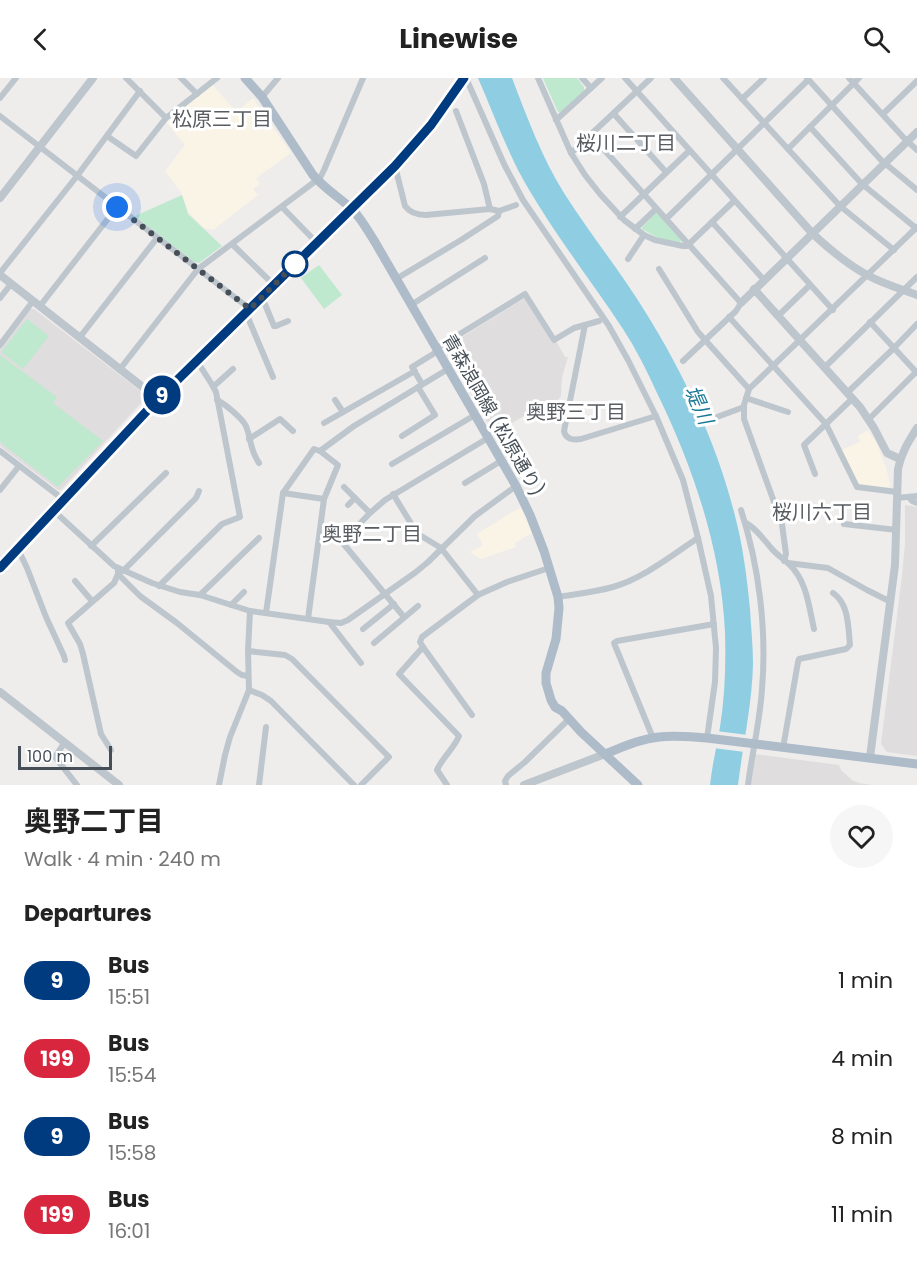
<!DOCTYPE html>
<meta charset="utf-8">
<style>
body{margin:0;font-family:Poppins,"Noto Sans JP",sans-serif;background:#f6f6f6;color:#222;height:100vh;display:flex;flex-direction:column;font-size:22px;white-space:nowrap}
*{box-sizing:border-box;margin:0}
p{font-size:20px;color:#767676}
.icon{flex:none;width:33px;height:33px;fill:none;stroke:currentColor;stroke-width:2;stroke-linecap:round;stroke-linejoin:round}
.map{position:relative;height:707px;overflow:hidden}
.side{display:flex;flex-direction:column;background:#fff;flex:1}
.side>*{flex:none}
.badge{padding:0 12px;border-radius:20px;font-size:21px;line-height:39px}
.scale{position:absolute;left:18px;bottom:15px;width:94px;box-sizing:border-box;padding-left:6px;border:3px solid #464f57;border-top:0;font-size:16px;line-height:21px;white-space:nowrap;color:#464f57;-webkit-text-stroke:4px #fff;paint-order:stroke}
.you{position:absolute;width:30px;height:30px;margin:-15px;border:4px solid #fff;border-radius:50%;background:#1a73e8;box-shadow:0 0 0 9px #1a73e833}
.map>.badge{position:absolute;translate:-50% -50%;box-shadow:0 0 0 3px #fff}
h2{padding:0 24px;font-size:22px;line-height:54px}
.round{display:grid;place-items:center;flex:none;width:63px;height:63px;border-radius:32px;background:#f6f6f6}
.overview{display:flex;align-items:center;justify-content:space-between;height:102px;padding:0 24px}
h1{font-size:28px;font-weight:700;line-height:45px}
ul{padding:0;list-style:none}
li{display:flex;align-items:center;gap:18px;height:78px;padding:0 24px}
li div{flex:1}
li b{display:block;font-size:22px}
li em{font-style:normal}
li .badge{min-width:66px;font-weight:700;text-align:center}
header{display:flex;justify-content:space-between;align-items:center;height:78px;padding:0 24px;background:#fff;font-size:27px;font-weight:700}
.map>svg:first-child{display:block}
</style>
<header><svg class="icon" aria-label="back" viewBox="0 0 24 24"><path d="M15 5l-7 7 7 7"/></svg>Linewise<svg class="icon" aria-label="search" viewBox="0 0 24 24"><circle cx="10" cy="10" r="6"/><path d="M15 15l6 6"/></svg></header>
<div class="map">
<svg width="917" height="707" viewBox="0 0 917 707">
<rect width="100%" height="100%" fill="#efecec"/>
<g fill="#f9f4e6">
<path d="M213,7L236,34L253,20L291,75L256,100L260,106L253,111L258,117L213,152L204,150L189,135L182,116L165,93L185,67L166,44Z"/>
<path d="M868,352L877,366L886,390L890,405L889,410L857,406L841,372L860,364L858,358Z"/>
<path d="M521,430L532,455L515,465L516,469L481,481L474,477L470,474L483,467L477,456L514,433Z"/>
</g>
<g fill="#dfdddd">
<path d="M525,220L552,265L556,263L565,279H568L562,299L561,318L554,327H542L494,356L469,311L444,270Z"/>
<path d="M30,231H34L143,315V323L61,412H58L0,368V270Z"/>
<path d="M905,427L917,429V678L887,674L881,666L902,498L905,465Z"/>
<path d="M755,676L839,687L841,692L852,702L859,705L873,707H750Z"/>
</g>
<g fill="#bee9cf">
<path d="M543,0H577L584,9V13L561,34H558Z"/>
<path d="M182,117L188,136L222,168L199,185L194,184L135,138Z"/>
<path d="M656,135H657L681,162L680,165L658,160L642,151V149Z"/>
<path d="M319,187L342,217L324,231L301,200Z"/>
<path d="M27,241L49,258L23,291L1,274Z"/>
<path d="M0,277L57,319L53,325L103,363L58,409L0,364Z"/>
</g>
<path fill="#8fcee2" d="M478,0H512C527,39 542,80 564,115C590,156 621,194 646,235C684,296 718,368 735,438C743,468 747,500 750,531C751,549 753,568 753,586C752,627 743,666 738,707H710C712,687 717,668 720,649C725,618 726,585 725,554C721,470 693,389 657,315C647,293 636,271 623,251C588,198 548,148 518,92C503,62 491,30 478,0Z"/>
<path fill="#efecec" d="M716,653L748,657L745,674L713,670Z"/>
<g fill="none" stroke-linecap="round" stroke-linejoin="round">
<g stroke="#bec6cd" stroke-width="6">
<path d="M126,0L166,40"/>
<path d="M181,0L197,16"/>
<path d="M466,0L504,86L523,122L609,248L628,282L656,338L683,402L698,460L711,518L716,570L715,604L707,660"/>
<path d="M538,0L571,75L585,97L600,116L624,142L644,157L655,162L683,168H687L734,123"/>
<path d="M582,0L591,10"/>
<path d="M625,0L833,232"/>
<path d="M723,0L840,128L894,172"/>
<path d="M807,0L881,82L917,112"/>
<path d="M849,0L904,60L917,72"/>
<path d="M262,19L278,0"/>
<path d="M0,20L16,0"/>
<path d="M742,21L764,0"/>
<path d="M456,33L484,106L490,131"/>
<path d="M614,36L666,94"/>
<path d="M883,36L917,3"/>
<path d="M0,38L250,231"/>
<path d="M556,42L602,0"/>
<path d="M810,49L862,106L917,151"/>
<path d="M591,57L741,225L736,233L683,283"/>
<path d="M107,58L136,78L166,40L217,0"/>
<path d="M788,71L859,0"/>
<path d="M571,75L651,0"/>
<path d="M395,88L405,128C410,135 417,137 426,137L490,131L499,133L516,127"/>
<path d="M282,129L317,165"/>
<path d="M620,139L689,73"/>
<path d="M666,141L808,2"/>
<path d="M712,144L764,202"/>
<path d="M635,151L656,131"/>
<path d="M232,166L274,207"/>
<path d="M628,181L644,157"/>
<path d="M659,191L698,254L749,311L750,310L917,149"/>
<path d="M0,195L77,98L140,13"/>
<path d="M396,201L461,162L498,138L499,133"/>
<path d="M262,219L274,248H276L288,243"/>
<path d="M0,220L11,206"/>
<path d="M411,227L485,180"/>
<path d="M40,228L117,129"/>
<path d="M246,235L273,299"/>
<path d="M778,238L810,207"/>
<path d="M729,239L826,346L857,409L897,414"/>
<path d="M870,244L917,295"/>
<path d="M585,247L599,243"/>
<path d="M80,259L157,160"/>
<path d="M0,267L33,223"/>
<path d="M437,270L525,216L554,262L574,250L585,247L564,353C566,362 574,362 581,361L656,338"/>
<path d="M825,289L917,199"/>
<path d="M120,291L198,191L313,105L321,98L324,92L363,0"/>
<path d="M422,306L412,289L438,273"/>
<path d="M214,308L233,291"/>
<path d="M749,311L744,327V341L782,446L786,476L784,483"/>
<path d="M848,314L894,270L917,246"/>
<path d="M746,320L788,334"/>
<path d="M217,322C225,326 242,340 246,348C252,363 249,370 259,385"/>
<path d="M335,322L343,334"/>
<path d="M717,339L744,329"/>
<path d="M869,341L916,294"/>
<path d="M324,345L415,293"/>
<path d="M402,358L435,337L418,309"/>
<path d="M249,361L280,341L293,353"/>
<path d="M0,373L64,422"/>
<path d="M392,386L475,337"/>
<path d="M815,396L804,367L853,320"/>
<path d="M465,405L501,383"/>
<path d="M344,409L370,435"/>
<path d="M0,412L19,388"/>
<path d="M283,415L324,421"/>
<path d="M393,416L415,452L418,456L441,470L478,517"/>
<path d="M909,419L912,423L917,425"/>
<path d="M897,420L917,418"/>
<path d="M348,427L355,420"/>
<path d="M741,432C759,488 767,552 762,611C760,643 752,675 748,707"/>
<path d="M54,433L114,488L152,505L180,514L200,517L250,533L329,544L341,545L348,542L416,494L428,484L475,438L516,408"/>
<path d="M746,445C756,450 764,462 772,471C777,477 784,481 789,486C807,503 809,529 814,551"/>
<path d="M844,446L897,452"/>
<path d="M91,468L166,395"/>
<path d="M18,471L27,490L46,539L64,578L65,582"/>
<path d="M788,485L828,490L867,512L891,524"/>
<path d="M123,493L196,420L199,413"/>
<path d="M118,496L140,518L177,545L237,594L242,597L248,598"/>
<path d="M75,503L92,523"/>
<path d="M159,508L222,446L240,439L216,314L211,305L197,283"/>
<path d="M200,517L259,460"/>
<path d="M558,519C576,516 595,514 613,509C644,500 672,477 698,460"/>
<path d="M231,527L244,514"/>
<path d="M266,535L283,415L314,371L320,373L354,348L448,291"/>
<path d="M404,539L342,464L370,435L385,422L488,360"/>
<path d="M308,541L324,421L338,387L320,373"/>
<path d="M329,544L361,585"/>
<path d="M363,551L394,526"/>
<path d="M374,565L418,528"/>
<path d="M423,569L472,637"/>
<path d="M248,573L285,577L292,581L389,679L361,707"/>
<path d="M249,612L262,617L271,623L354,707"/>
<path d="M653,660L614,565L617,563L714,546"/>
<path d="M65,664L55,679L77,707"/>
<path d="M783,670L798,584L799,581L846,571L850,567C848,548 849,526 833,515"/>
<path d="M111,672L101,656L83,576L80,566L68,545L114,505L118,496V491"/>
<path d="M219,707L225,677L230,659L249,612L248,573L250,533"/>
<path d="M259,707L266,649"/>
<path d="M447,707L437,692C442,680 455,669 459,658L399,596L423,569L420,564L422,559L478,517L507,504L549,490"/>
<path d="M506,707L505,703L508,698L525,684L569,641"/>
</g>
<g stroke="#bec6cd" stroke-width="8">
<path d="M674,0L812,155C829,171 848,187 869,198C884,206 901,211 917,217"/>
<path d="M0,120L93,0"/>
<path d="M0,197L158,321"/>
<path d="M754,211L860,329L874,350L887,375L900,381"/>
<path d="M741,225L917,54"/>
<path d="M0,490L158,321L395,88L431,47L464,0"/>
<path d="M0,614L119,707"/>
<path d="M870,679L895,487L898,391C901,375 909,363 917,350"/>
<path d="M524,707L605,676"/>
</g>
<g stroke="#aebbc9" stroke-width="9">
<path d="M245,0L262,19L313,97C325,111 340,120 353,132C362,142 368,153 375,164L516,408L530,437L544,473L558,519L559,530L556,561L546,595V605L551,622L555,629L562,633L581,654L638,707"/>
<path d="M605,676C623,669 640,661 659,659C675,657 691,659 707,660L917,686"/>
</g>
</g>
<g fill="none" stroke-linecap="round" stroke-linejoin="round">
<defs>
<path id="line" d="M0,490L158,321L395,88L431,47L464,0"/>
</defs>
<use href="#line" stroke="#fff" stroke-width="14"/>
<use href="#line" stroke="#003b80" stroke-width="9"/>
<path stroke="#464f57" stroke-width="6" stroke-dasharray="0 10.8" d="M117,129L250,231L295,186"/>
</g>
<circle fill="#fff" stroke="#003b80" stroke-width="3" cx="295" cy="186" r="12"/>
<g text-anchor="middle" stroke-width="6" stroke-linejoin="round" paint-order="stroke">
<g font-size="18" fill="#464f57" stroke="#fff">
<text transform="translate(493 337) rotate(60)" y="6">青森浪岡線 (松原通り)</text>
</g>
<g font-size="20" fill="#595c60" stroke="#fff">
<text x="222" y="48">松原三丁目</text>
<text x="626" y="72">桜川二丁目</text>
<text x="576" y="341">奥野三丁目</text>
<text x="822" y="441">桜川六丁目</text>
<text x="372" y="463">奥野二丁目</text>
</g>
<g font-size="20" font-style="italic" fill="#1a7996" stroke="#fff">
<text transform="translate(699 327) rotate(66)" y="7">堤川</text>
</g>
</g>
</svg>
<div class="scale">100 m</div>
<div class="you" style="left:117px;top:129px"></div>
<b class="badge" style="left:162px;top:317px;background:#003b80;color:#fff">9</b>
</div>
<section class="side">
<div class="overview"><div><h1>奥野二丁目</h1><p>Walk · 4 min · 240 m</p></div><a class="round"><svg class="icon" aria-label="heart" viewBox="0 0 24 24"><path d="M12 20l-8-8c-3-5 5-10 8-4 3-6 11-1 8 4z"/></svg></a></div>
<h2>Departures</h2>
<ul>
<li><span class="badge" style="background:#003b80;color:#fff">9</span><div><b>Bus</b><p>15:51</p></div><em>1 min</em></li>
<li><span class="badge" style="background:#d7263d;color:#fff">199</span><div><b>Bus</b><p>15:54</p></div><em>4 min</em></li>
<li><span class="badge" style="background:#003b80;color:#fff">9</span><div><b>Bus</b><p>15:58</p></div><em>8 min</em></li>
<li><span class="badge" style="background:#d7263d;color:#fff">199</span><div><b>Bus</b><p>16:01</p></div><em>11 min</em></li>
</ul>
</section>
